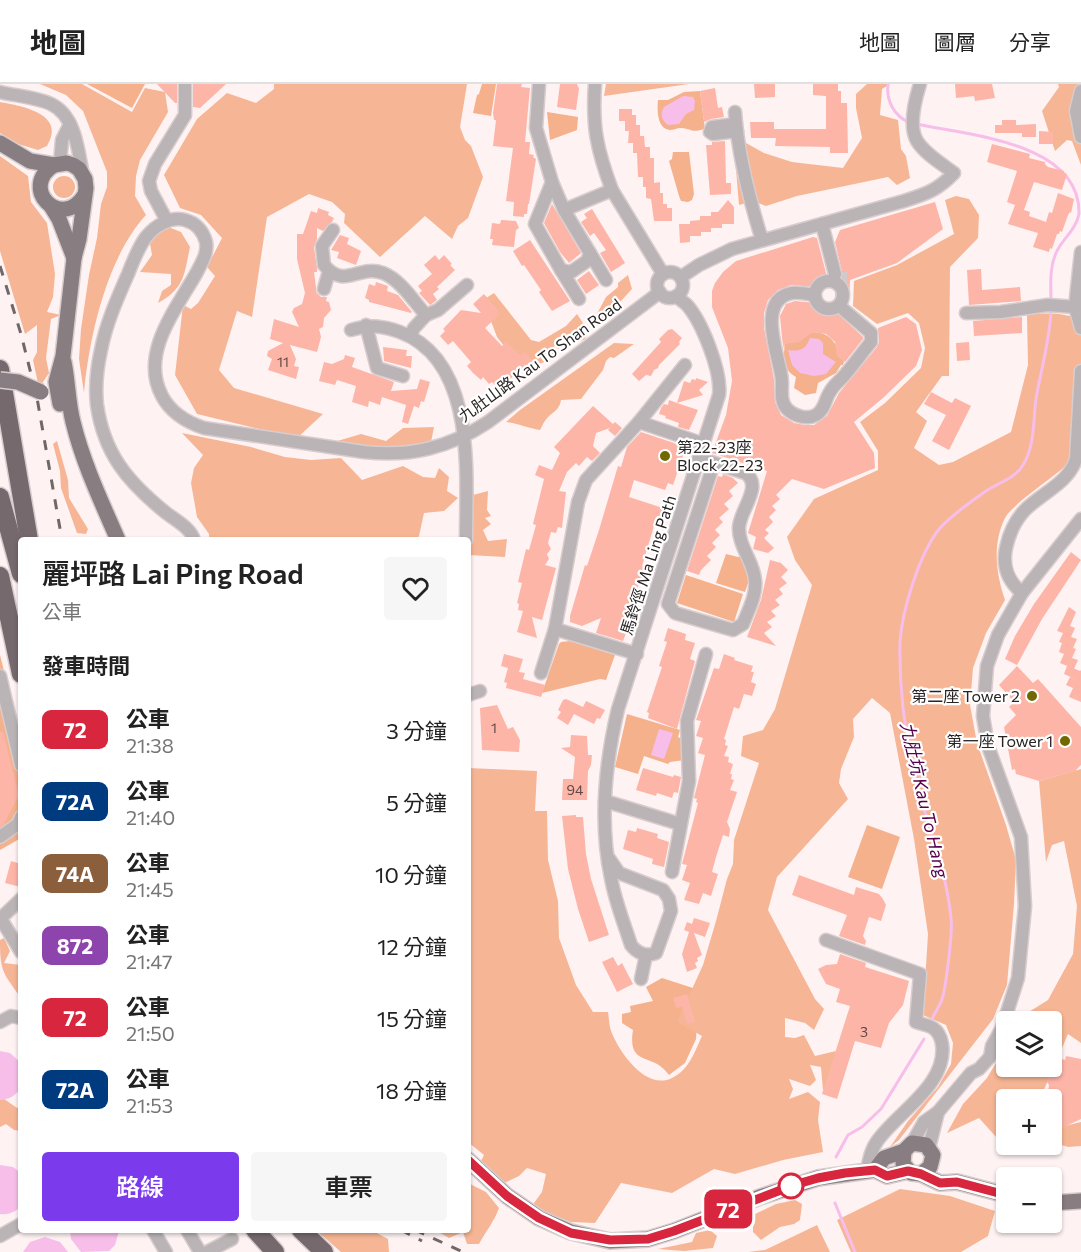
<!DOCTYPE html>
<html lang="zh-TW">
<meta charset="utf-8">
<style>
body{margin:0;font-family:Commissioner,"Noto Sans TC",sans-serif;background:#f6f6f6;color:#222;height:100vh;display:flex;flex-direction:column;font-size:22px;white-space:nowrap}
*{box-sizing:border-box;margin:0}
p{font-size:20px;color:#767676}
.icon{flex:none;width:33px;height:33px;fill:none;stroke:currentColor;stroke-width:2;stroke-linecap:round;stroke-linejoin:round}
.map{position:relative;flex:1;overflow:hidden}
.side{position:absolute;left:18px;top:453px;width:453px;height:696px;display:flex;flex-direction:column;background:#fff;border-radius:6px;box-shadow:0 2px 4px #0004}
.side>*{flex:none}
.badge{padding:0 12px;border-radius:9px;font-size:21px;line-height:39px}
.tools{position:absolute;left:996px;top:927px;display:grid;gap:12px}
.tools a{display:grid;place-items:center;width:66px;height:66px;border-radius:6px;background:#fff;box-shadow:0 2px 4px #0004;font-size:30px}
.map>.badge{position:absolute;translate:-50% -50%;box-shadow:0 0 0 3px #fff}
h2{padding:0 24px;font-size:22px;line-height:54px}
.round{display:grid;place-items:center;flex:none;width:63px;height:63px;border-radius:6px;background:#f6f6f6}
.headline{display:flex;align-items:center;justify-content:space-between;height:102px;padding:0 24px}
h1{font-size:28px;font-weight:600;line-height:45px}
.action{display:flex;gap:12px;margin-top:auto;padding:12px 24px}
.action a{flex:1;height:69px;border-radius:6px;background:#7c3aed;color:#fff;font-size:24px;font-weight:600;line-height:69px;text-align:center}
.action a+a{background:#f6f6f6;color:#222}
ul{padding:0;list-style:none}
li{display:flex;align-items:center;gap:18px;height:72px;padding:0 24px}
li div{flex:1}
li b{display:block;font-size:22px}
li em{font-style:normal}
li .badge{min-width:66px;font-weight:700;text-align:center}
header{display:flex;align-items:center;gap:36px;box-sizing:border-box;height:84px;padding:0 30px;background:#fff;border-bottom:2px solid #e0e0e0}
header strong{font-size:28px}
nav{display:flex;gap:33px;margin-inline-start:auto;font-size:21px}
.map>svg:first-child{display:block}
</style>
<header>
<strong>地圖</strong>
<nav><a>地圖</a><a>圖層</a><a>分享</a></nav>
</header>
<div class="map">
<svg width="1081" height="1168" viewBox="0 0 1081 1168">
<rect width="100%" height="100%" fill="#fff2f3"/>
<g fill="#f5b08c">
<path d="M87,0H145L132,24Z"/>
<path d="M482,0H496L491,32L473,29L477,11L479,10Z"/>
<path d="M700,7L705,45C690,49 693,45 681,44C677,44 674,46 670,46C657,45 657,26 658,16H668L684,8Z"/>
<path d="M547,28L578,33L577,46L550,56Z"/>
<path d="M673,68H689L694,110L692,116L688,118L681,117L679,112L669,77L672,75Z"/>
<path d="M813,248C832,248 837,262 844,277L843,281H841L836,289L818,299L816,309L805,311L794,304L796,293C783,286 783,273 785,260Z"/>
<path d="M726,470L738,473L742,472L750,493L745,508L716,499Z"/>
<path d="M686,491L743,510L734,538L677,519Z"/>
<path d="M570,557L615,571L606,596L600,595L542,609L559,560L561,558Z"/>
<path d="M0,571L21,655V754L0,766Z"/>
<path d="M627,630L680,646L678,653L682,655L685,676L670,678L668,680L644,672L638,690L615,683Z"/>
<path d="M867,741L900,753L882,805L848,793Z"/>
<path d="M662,894L699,906L696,955L685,979L669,991C653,967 627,984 633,946L622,939V930L631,928L630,922L653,917L646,903Z"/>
</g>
<g fill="#f6b695">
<path d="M40,0H82L132,28L145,4L165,8L168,28L140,76L136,92L135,112L146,131C107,173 89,253 84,309L79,275L81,245L89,191L97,154L101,120L107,103V88L83,27L66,11Z"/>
<path d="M274,0H467L460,43L465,56L471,62L483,93L468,134L458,142L452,155L425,132L380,173L344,139L345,130L332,118L309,110L267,133L252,233L237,227L219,286L234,304L323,330L297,354L197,330L175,291L183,221L191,225L198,219L215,192L207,183L222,154L201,131L180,124L164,91L197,35L227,9L256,19L274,5Z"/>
<path d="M606,0H689L604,12Z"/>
<path d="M867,0H890L882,5L880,31L898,36L901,65L906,72L910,94L897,101L888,93L797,112L766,122L753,117L739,121L734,61L746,59L764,69L792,78L843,84L862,54L856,24V10Z"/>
<path d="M1058,0H1081V81L1072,57L1067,56L1055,67L1042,27L1059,3Z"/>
<path d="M0,18C22,22 67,30 47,62L38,66L18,60L0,49Z"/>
<path d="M0,72L28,92L31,118L47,139L55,190L53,213L47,228L61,231L51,235L46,274L49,289L39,304L33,276L37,268V241L25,250L0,167Z"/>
<circle cx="64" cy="103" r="11"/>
<path d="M956,112L969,115L979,131L978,154L950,183L949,292H942L916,328L927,337L914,364L939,381L953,378L1011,348L1028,281L1027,231C1046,229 1063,228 1081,236V364C1074,370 1069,379 1062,385C1049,396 1012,421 1005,434C992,460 996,490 1005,516L986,549L973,584L970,621L977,659L1006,741L1016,776L1014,820L1007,901L993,935L899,1056L890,1063L908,1037L938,1003L951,980L953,959L946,941L923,931L928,850L914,755L890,629L872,614L853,635L854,653L841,685L839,699L848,715L777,793L768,826L815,915L824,925L814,946L805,939L785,934V953L795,954L804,951L815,972L836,967L827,1001L823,1006L824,1018L821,983L810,981L816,996L810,1002L789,995L793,1005L789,1015L808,1008L820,1018L818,1036L823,1068L783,1076L735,1090L714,1085L672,1109L621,1099L595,1139L571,1138L531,1123L542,1108L546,1090L527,1084L519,1092L502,1100L479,1081L484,1071L468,1058V684L537,687L535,727H547L548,776L558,817L559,854L576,901L593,928H608C609,934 609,941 611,947C619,968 646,1007 672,994C689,986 695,967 702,952L677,938L703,881L716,837L727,795L733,780L734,756L759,679L741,672L743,652L763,646L775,625L812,501L795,476L787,453L814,415L878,386V367L860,338L885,319L921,284L925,264L919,239L908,229L877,240L853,222L854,197L897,181L954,150L945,116Z"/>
<path d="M163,141L181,148L190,163C184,191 185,204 158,219L162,207L171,201V190L140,188L152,171L149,154Z"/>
<path d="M628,191L632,205L598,242L592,239L606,213L618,203V199Z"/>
<path d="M494,209L531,256L539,258L566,242L577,230L589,248L585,255L560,266L554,262L552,265L558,271C545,279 534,283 519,281L497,253L483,216Z"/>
<path d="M614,259L634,260L614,274L610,273L606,277L603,286L581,315L561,316C559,328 551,328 545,337C543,339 542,343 540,346C528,344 519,340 506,338L520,326Z"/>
<path d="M434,343L431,358L426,363L388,369L334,358L361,350L386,357L403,344Z"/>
<path d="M182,349L251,363L285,373L311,376L341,374L362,396L403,382L423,393L435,394L439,384L449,393L447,407L458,414L444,427L424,429L419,452L416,456H209V450L197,433L191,399L194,384L203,371Z"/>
<path d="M57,357L68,396L69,414L88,445L86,450L77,449L61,404L60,387L53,360Z"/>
<path d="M470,399L473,411L488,407L487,426L491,432L485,434L491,440L483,446L488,457L507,455L505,473L468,471Z"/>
<path d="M1081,685V959L1068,950L1040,1015L1006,1016V1060L997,1054L979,1034L947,1049L963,1020L987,994L1006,962V982H1052V938L1017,937L1019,934L1048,916L1073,870L1077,822L1064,757L1052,761L1046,778L1039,697Z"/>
<path d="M4,854L10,867L4,879L21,881V910L19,911C2,888 0,885 0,856Z"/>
<path d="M0,1012L17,1024L21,1020V1047L14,1046L6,1040L0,1043Z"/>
<path d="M1081,1038V1062L1068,1063L1052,1058V1045Z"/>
<path d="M468,1099L486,1108L499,1124C494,1138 486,1147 479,1160H467L463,1148L449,1154L435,1146H468Z"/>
<path d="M900,1105L950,1112L995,1127L988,1152L961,1168H851L837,1136Z"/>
<path d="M795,1116L802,1120L800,1136L794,1140L780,1143L761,1156L753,1148V1131L776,1120Z"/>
<path d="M817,1141L830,1168H748L765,1166Z"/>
<path d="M316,1146H371L388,1155L389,1168H341Z"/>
<path d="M710,1146L717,1152L713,1164L684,1167L658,1165L692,1158L696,1149Z"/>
</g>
<g fill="#f7beea">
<path d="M683,12L693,13L695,17L694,26L686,30L679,40L668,41C661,36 660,30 664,23Z"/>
<path d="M810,254L819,255L823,259V270L836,278L826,290L814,292L800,289L792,281L788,266C800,268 806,265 810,254Z"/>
<path d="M659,645L673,649L664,675L651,671Z"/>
<path d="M0,967L10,969L21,979V1004C16,1011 9,1016 0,1016Z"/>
<path d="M0,1081L13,1083L21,1089V1122C16,1128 8,1131 0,1130Z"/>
<path d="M70,1147L119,1146V1147L115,1161L109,1167L81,1168L71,1155Z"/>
<path d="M45,1153L60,1158L68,1168H23L30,1158Z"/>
</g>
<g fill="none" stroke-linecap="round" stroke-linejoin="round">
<g stroke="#f7beea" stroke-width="3">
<path d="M888,0C886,17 894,32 910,39"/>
<path d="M917,40C964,51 1081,57 1079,130C1076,146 1062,155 1056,169C1049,185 1051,202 1051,219"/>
<path d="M932,935C935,928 940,922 942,915C946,904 953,845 951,834C946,781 923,731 912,680C904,641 899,598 900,558C902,526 920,468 940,444C952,431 969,419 983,409C995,400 1015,395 1023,381C1035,362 1033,337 1036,315C1041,285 1050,256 1051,226"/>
<path d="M836,1073L848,1051L862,1043L881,1025L924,955"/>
<path d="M835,1119L855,1168"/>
</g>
</g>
<g fill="#fdb5a8">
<path d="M157,0H177V19H175Z"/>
<path d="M193,0H226L200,24L193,23Z"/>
<path d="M497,0H522L521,3L530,4L525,58H530L529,70L534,71L533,73L536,75L529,120H528L527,130H524V133L513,132L514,118L506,117L513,64L493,62L496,36H494L493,29Z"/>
<path d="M560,0H577L579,5L576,26L557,23Z"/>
<path d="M754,0H775V13L755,14Z"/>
<path d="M813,0H838V7H841V19H847L848,69H830V63L775,62L776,54H751L750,38H774V45H826V12L813,11Z"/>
<path d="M955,0H992L995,14L975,17L974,12L956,14Z"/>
<path d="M715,4L718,24L722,23L724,33L711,35L704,38L700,7Z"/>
<path d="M619,25H632V31H636V41H640V52H644L645,63H650V74H654V99L660,98V109H663V120H667V124H672V137H654L651,115L646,114V103H643V93H638L637,69H633V59H628L629,47H625V37H619Z"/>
<path d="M1002,36H1016V41L1036,40V53H1022V49H995V41H1002Z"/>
<path d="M1039,47L1053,48V60H1039Z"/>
<path d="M725,57L726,99H731V110L710,111L706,61H712V58Z"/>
<path d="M992,60L1030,70L1029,74L1045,78V80L1048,83L1064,87V89L1067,90L1062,106L1034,98L1024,126L1030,128L1029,132L1046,138L1049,128L1052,129L1058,109L1074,115L1071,129L1070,128L1068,131L1062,148L1060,147L1059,150H1057L1052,165L1050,164L1049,168L1033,163L1038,149L1008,140L1015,121L1007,118L1017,87L987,78Z"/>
<path d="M728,116L734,123V140H722V144H711V148H701V152H690V158L680,159L679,140H690V137L700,136V132H711V128H718Z"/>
<path d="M935,118L943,145L897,179L850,196L849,219L842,218L838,220L836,228L863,253V255L845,278L837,272L835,258L826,250L813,248L799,258L785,260L784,266L782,254L780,232L786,220L795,217L816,219L821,215L828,220L834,219L838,212L835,204L826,202L822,208L815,203L791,201L778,206L768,216L764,229V244L774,295L775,318L781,331L794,339L805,341H814L827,332L839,309L877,263L879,258L878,244L906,233L916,240L922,266L916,282L883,314L854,338L874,369L875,384L824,405L792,395L776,411L780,415L772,422L776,426L769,433L773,438L765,446L769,449L764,454L774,464L768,469L753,465L756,453L748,449L767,387L712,369L726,331L732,297L728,264L712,223V207L715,199L723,188L736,177L813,153L817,154L827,193L832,198H838L843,192L835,158L840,146Z"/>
<path d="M552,120L581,169L569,179L560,168L544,139Z"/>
<path d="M318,124L329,128L328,131L334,134L332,138L323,147L317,144V155L314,163L317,184V188H314L317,211V209L321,213H327L326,217L329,218L331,226L324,234L323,243L319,245L321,253L317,268L290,261L296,275L294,282L299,283L296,295L268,286L272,275L267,272L268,267L283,259L270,255L274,235L299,243L292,228L294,224L302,220L305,209L297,175V150H303L311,127L317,129Z"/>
<path d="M592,125L625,179L611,188L600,169L606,166L594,149L590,152L581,138L587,134L584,130Z"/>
<path d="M501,136L516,137L519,144L516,146L514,163L492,161L493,155H490L492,139L500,140Z"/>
<path d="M340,151L349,154L347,160L361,167L356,181L337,174L339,168L331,166Z"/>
<path d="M530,156L570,217L552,227L539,208L541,206L524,181L522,182L513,167Z"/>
<path d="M435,171L439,176L444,171L452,180L450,181L455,186L437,203L439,205L433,210L437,216L430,221L419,209L422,207L418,202L432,190L424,181Z"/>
<path d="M981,185L982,206L1020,203L1021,217L969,221L967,186Z"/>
<path d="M589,187L599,201L586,210L577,196Z"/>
<path d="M376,198L388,202L387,207L398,211L412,228L411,229L369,218V216L365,214L369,200L375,202Z"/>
<path d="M484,210L499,227L496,230L499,231L485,244L502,262L506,258L521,272L525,268L532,276L499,305L492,298L489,300L483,293L481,296L473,289L467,282L471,278L453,257L448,261L440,252L445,247L443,245L461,226L481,229L473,220Z"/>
<path d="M1022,233V249L974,252L973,237Z"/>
<path d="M672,245L682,254L679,258L680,260L659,281L658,284L654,286L651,292L646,291L639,297L632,290L661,258L659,255L668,246Z"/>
<path d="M969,258L970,276L957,277L956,259Z"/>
<path d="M383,263L407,266L406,272H412L411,284L384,277Z"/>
<path d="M345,271L355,274L352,283L394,298L391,307L417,305L420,295L430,298L424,318L421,317L419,324L414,322L408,340L402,338L406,321L382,313L380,321L369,317L368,323L352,318L356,302L337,296L335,301L319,297L324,278L332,280L344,275Z"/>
<path d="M696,294L708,298L699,306L703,311L677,319L698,326L689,346L678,343L679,339L665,334L666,332L659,330L661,324L664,320L668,321L669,316L677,319L684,297L690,299L692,295L696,296Z"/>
<path d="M931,308L952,319L955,314L971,322L949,366L932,357L946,331L924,320Z"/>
<path d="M593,322L613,340L615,338L622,344L615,352L608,346L610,344L596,349L593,362L600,369L592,377L587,373L579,382L576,379L567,388L559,407L566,408L562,444L558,443L556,449L551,448L548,459L551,465L547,470L549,475L545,481L556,484L542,536L532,533L537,554L517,548L523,527L518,526L519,520L517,519L522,499L518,498L526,465L529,466L536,441L533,440L544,395L535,391L539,381L552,386L560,369L554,363Z"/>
<path d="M641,348L686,363L673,401L668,399L665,406L634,396L629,413L669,426L666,435L657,432L642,482L647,484L642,500L639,499L634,516L637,517L632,532L628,531L622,548L626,549L623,557L596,549L601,534L582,542L570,538V532L585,481L587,482L599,446L618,382L621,383L627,363Z"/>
<path d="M723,390L733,394L738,399L729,407L733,412L724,420L729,425L719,434L723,438L715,446L720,451L712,459L716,463L707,472L711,476L701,486L699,491L687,487L718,392L722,393Z"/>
<path d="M1071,468L1081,476L1042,535L1017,581L1005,575L1015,552L1034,520Z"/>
<path d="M770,476L781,479L788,486L781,493L787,499L779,505L783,510L775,516L780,521L771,527L776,532L767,538L772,543L764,549L776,562L747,553L761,516Z"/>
<path d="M1069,523L1076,528L1070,542L1075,544L1071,553L1077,555L1073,564L1076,565L1072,574L1078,576L1074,585L1073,584L1080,587L1081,586V618L1069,613L1073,604L1066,601L1070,593L1077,596L1064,590L1067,582L1060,579L1064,570L1059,568L1062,559L1059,558L1063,549L1057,547Z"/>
<path d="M668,544L686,550L685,556L695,559L690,575L695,577L677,645L648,634L649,629L647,628L662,583L659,582L667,558L664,557Z"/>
<path d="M504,570L523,575L519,588L525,589L523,595L545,601L541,613L506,604L507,599L504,598L508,584L501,582Z"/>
<path d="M724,570L735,574L734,576L753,582L751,588H754L751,598L756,600L752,612L744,610L739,625L734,623L724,655L726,656L725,661L728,662L724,672L729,673L728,678L733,680L730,690H732L731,695L734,696L730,706L737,708L727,738L730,745L729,753L723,751L716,773L712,788L718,790L711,812L703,809L699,820L684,816L690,799L682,796L687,781L682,780L698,719L696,718L697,715L694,714L705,671L698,669L703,654L696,652L701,637L696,636L714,584L719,585Z"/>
<path d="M1017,582L1033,599L1038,595L1081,643V681L1075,687L1039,697L1016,690L1015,685L1012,686L1004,643L1016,631L1009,623L1014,618L999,601Z"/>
<path d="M566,615L583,623L586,617L605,626L600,635L597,634L594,640L574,630L568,641L557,634L561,628L558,626L563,616Z"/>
<path d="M497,621L508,645L513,643L520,656L519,668L482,666L480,624Z"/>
<path d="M0,648H3L19,711L4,740L0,743Z"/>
<path d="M571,651L587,652L588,671H592L591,681L588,687L587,716H562L563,695H573L575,673L561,664L570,663Z"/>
<path d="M643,684L673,693L674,691L681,693L678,709L674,708L672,714L657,709L656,712L636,706Z"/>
<path d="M576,731V733H583L586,770L591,795L609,851L589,858L578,825L568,785L562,732Z"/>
<path d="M637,744L658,750L657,754L669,758L664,783L652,780L653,775L623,765L628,746L636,748Z"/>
<path d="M11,777L21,780V803L5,799Z"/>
<path d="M799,791L854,811L856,803L879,810L883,815L886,821L881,837L869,833L863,852L866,857L865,861L839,852L847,831L792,811Z"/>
<path d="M694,834L710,839L705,853L694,849L702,871L697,874L698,877L695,879L697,884L687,888L682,870L689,848L684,846L687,838L692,840Z"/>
<path d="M840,870L866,879L865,883L909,897L903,921L889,939L881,964L855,957L837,1015L822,1010L850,922L836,918L840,905L826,900L818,885L826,881L837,880Z"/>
<path d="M613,873L618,882L622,879L633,900L617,908L602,878Z"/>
<path d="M687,910L695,938L687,940L682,923L676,924L673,914Z"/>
<path d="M1066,972L1081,975V1035L1064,1043L1052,1040V1016H1047L1049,1001L1047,998L1055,973L1065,976Z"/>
</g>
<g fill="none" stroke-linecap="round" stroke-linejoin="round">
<path stroke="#d4c9ca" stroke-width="12" stroke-dasharray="12 6" stroke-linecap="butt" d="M841,188V215L844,226"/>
<defs>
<g id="minor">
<path d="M539,0L536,44L552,98L564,126L612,106"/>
<path d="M595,0C592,43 597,66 612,106L663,190"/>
<path d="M1081,7L1076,27L1081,53"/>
<path d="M0,8C16,12 36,13 51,20C76,32 78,67 83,91"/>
<path d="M735,28C738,72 749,114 762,156"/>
<path d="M736,40L712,43L710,48L713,50L737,47"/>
<path d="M60,79L62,56L70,40"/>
<path d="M552,98L535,140L561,186L571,188L587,177L590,169L564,126"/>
<path d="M167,137L151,107L149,97L155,80L185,31V0"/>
<path d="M822,140L835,190"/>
<path d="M333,146L322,162L324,181C345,206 358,180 383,189C401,196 414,218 426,231L414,244L410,252"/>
<path d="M1081,168L1075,223L1081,244"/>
<path d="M590,169L606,196"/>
<path d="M561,186L579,215"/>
<circle cx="670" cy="201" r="13"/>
<path d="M681,193L699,181L732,165L904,117C926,110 938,106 954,89C942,80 925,70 917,57C908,42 915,16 920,0"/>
<circle cx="829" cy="211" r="14"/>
<path d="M324,205L329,187"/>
<path d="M814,211C807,210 799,208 792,209C757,215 777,267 781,290C784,301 778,315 787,325C794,332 807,336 816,331C825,326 825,315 830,308C833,302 838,298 842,294C852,283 861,270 871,258V249L844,226"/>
<path d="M966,229L1001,228L1048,221L1075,223"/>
<path d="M426,231L438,226L467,201"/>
<path d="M366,241L377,284L403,292"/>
<path d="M351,246C369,240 383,242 400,248C477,277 466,391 466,456"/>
<path d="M639,338L704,360"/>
<path d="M699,374L745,389C764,401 740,426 739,443C738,462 754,478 755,496C757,511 748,527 743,540L733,546L675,529L668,520L714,379"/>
<path d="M194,456C191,444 175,436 165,428C128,398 104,370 97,321C95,303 97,284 101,266C106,240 117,215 128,190C133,177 138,164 146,153C155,142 170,132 185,136C196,139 203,147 206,158C208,169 202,178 197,188C177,224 139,269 162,312C171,329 186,338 204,344L364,368C410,373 449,364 488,338L660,208"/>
<path d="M1022,509C1008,497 1002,483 1006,464C1009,450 1014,438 1024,427C1040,410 1069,399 1076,375L1081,287"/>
<path d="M555,545L637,570"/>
<path d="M541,589L555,545L578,418L586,396L639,338L685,281"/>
<path d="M0,592L21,681"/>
<path d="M468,611L480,607"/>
<path d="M605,717L680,740"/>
<path d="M0,753L18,740L21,733"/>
<path d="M608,773L619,789L663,806L669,815L671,827L656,869C646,873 637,869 631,861C624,839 615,817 611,794C599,738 605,680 618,625L719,311C722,288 702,238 687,221C684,218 679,215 676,212"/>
<path d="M672,788L689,697L687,637L706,570"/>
<path d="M0,835L21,815"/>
<path d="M1,835L21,868"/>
<path d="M826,856L920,890L916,938C921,940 929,941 933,944C939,948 941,954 942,960C948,1000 898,1028 878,1056C871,1065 869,1076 867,1086"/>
<path d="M641,895L646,871"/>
<path d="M0,938L11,932L21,934"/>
<path d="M912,1059L924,1038L938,1028L971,989L979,985L990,973L992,962L1002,944L1018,894L1025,822L1021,753L988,662L983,632L987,582L998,551L1022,509L1081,435"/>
<path d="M929,1064L938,1028"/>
<path d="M153,1146L166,1168"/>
<path d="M187,1146L200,1168"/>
<path d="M0,1152L21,1140"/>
<path d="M207,1168L232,1155"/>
</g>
<g id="major">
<path d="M0,59L30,77L54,81L67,79L73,81L79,85L85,95L86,104L79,155L74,174L63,272L56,298L60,320"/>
<path d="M54,81C18,104 61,147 84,112"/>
<path d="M51,122L59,135L74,174"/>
<path d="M64,278C68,297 68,319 73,338C83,379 101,417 118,456"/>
<path d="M904,1067L903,1080L911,1089L921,1090L940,1099L957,1098L1006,1111"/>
<path d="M468,1076L507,1112L539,1134L571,1148L610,1157L648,1155L674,1147L760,1113L818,1094L875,1086L887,1092L908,1087"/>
<path d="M875,1086L884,1074L904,1067L912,1059L926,1061L933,1071L930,1083L921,1090"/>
<path d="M1052,1119L1081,1117"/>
</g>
<g id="highway">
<path d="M0,285L29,456"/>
<path d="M0,413L21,490"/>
<path d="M0,492L21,590"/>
<path d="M255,1146L275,1168"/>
<path d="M301,1146L324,1168"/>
</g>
</defs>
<use href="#minor" stroke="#d8cdce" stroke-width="15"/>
<use href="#major" stroke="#d8cdce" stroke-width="18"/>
<use href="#highway" stroke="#d8cdce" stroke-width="21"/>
<use href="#minor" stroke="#bab4b6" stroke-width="12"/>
<use href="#major" stroke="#887d81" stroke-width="15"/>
<use href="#highway" stroke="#76696e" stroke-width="18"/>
<g stroke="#6f6768" stroke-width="3" stroke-dasharray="10 10" stroke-linecap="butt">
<path d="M0,182L21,250L37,314L62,456"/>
<path d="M401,1146L422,1157"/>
<path d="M415,1146L463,1168"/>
</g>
<defs>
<path id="major-bridge" d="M0,296L18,298L41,308"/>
</defs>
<use href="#major-bridge" stroke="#d8cdce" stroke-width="18" stroke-linecap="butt"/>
<use href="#major-bridge" stroke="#887d81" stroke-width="15"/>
</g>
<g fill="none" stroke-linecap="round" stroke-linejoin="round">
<defs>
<path id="line" d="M468,1076L507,1112L539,1134L571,1149L610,1156L648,1155L674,1147L794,1101L818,1094L845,1089L875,1086L887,1092L908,1087L921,1090L940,1099L957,1098L1006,1111"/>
</defs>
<use href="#line" stroke="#fff" stroke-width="14"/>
<use href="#line" stroke="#d7263d" stroke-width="9"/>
</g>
<g fill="#706800" stroke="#fff" stroke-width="2">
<circle cx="665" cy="372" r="6"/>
<circle cx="1032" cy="612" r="6"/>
<circle cx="1065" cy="657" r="6"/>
</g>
<circle fill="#fff" stroke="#d7263d" stroke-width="3" cx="791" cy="1102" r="12"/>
<g text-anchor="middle" stroke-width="4.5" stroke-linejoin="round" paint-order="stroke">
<g font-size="14" fill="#5e4845">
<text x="283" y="283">11</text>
<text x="494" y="649">1</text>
<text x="575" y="711">94</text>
<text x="864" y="953">3</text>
</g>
<g font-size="16" fill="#292324" stroke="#fff">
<text transform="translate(540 276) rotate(-36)" y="6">九肚山路 Kau To Shan Road</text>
<text transform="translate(648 481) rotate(-72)" y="6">馬鈴徑 Ma Ling Path</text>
</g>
<g font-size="16" fill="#292324" stroke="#fff" text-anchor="end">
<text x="677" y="369" text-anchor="start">第22-23座<tspan x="677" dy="18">Block 22-23</tspan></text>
<text x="1020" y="618">第二座 Tower 2</text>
<text x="1053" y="663">第一座 Tower 1</text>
</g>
<g font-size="18" font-style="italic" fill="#57004c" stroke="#fff">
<text transform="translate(924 716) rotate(77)" y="6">九肚坑 Kau To Hang</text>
</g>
</g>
</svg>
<div class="tools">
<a><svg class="icon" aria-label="layers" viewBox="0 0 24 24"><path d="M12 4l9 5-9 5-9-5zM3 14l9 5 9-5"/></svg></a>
<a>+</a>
<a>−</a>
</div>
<b class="badge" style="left:728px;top:1125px;background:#d7263d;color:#fff">72</b>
<section class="side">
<div class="headline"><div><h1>麗坪路 Lai Ping Road</h1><p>公車</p></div><a class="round"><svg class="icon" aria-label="heart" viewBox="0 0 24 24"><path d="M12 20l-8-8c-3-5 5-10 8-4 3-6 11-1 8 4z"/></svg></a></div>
<h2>發車時間</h2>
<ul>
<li><span class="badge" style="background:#d7263d;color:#fff">72</span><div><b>公車</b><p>21:38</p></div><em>3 分鐘</em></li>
<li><span class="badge" style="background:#003b80;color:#fff">72A</span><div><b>公車</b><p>21:40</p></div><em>5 分鐘</em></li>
<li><span class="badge" style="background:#8b5e3c;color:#fff">74A</span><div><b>公車</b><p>21:45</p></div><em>10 分鐘</em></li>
<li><span class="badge" style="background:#8e44ad;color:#fff">872</span><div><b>公車</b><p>21:47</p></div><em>12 分鐘</em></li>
<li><span class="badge" style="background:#d7263d;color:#fff">72</span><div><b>公車</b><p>21:50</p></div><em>15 分鐘</em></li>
<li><span class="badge" style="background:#003b80;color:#fff">72A</span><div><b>公車</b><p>21:53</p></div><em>18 分鐘</em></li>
</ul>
<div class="action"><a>路線</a><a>車票</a></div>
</section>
</div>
